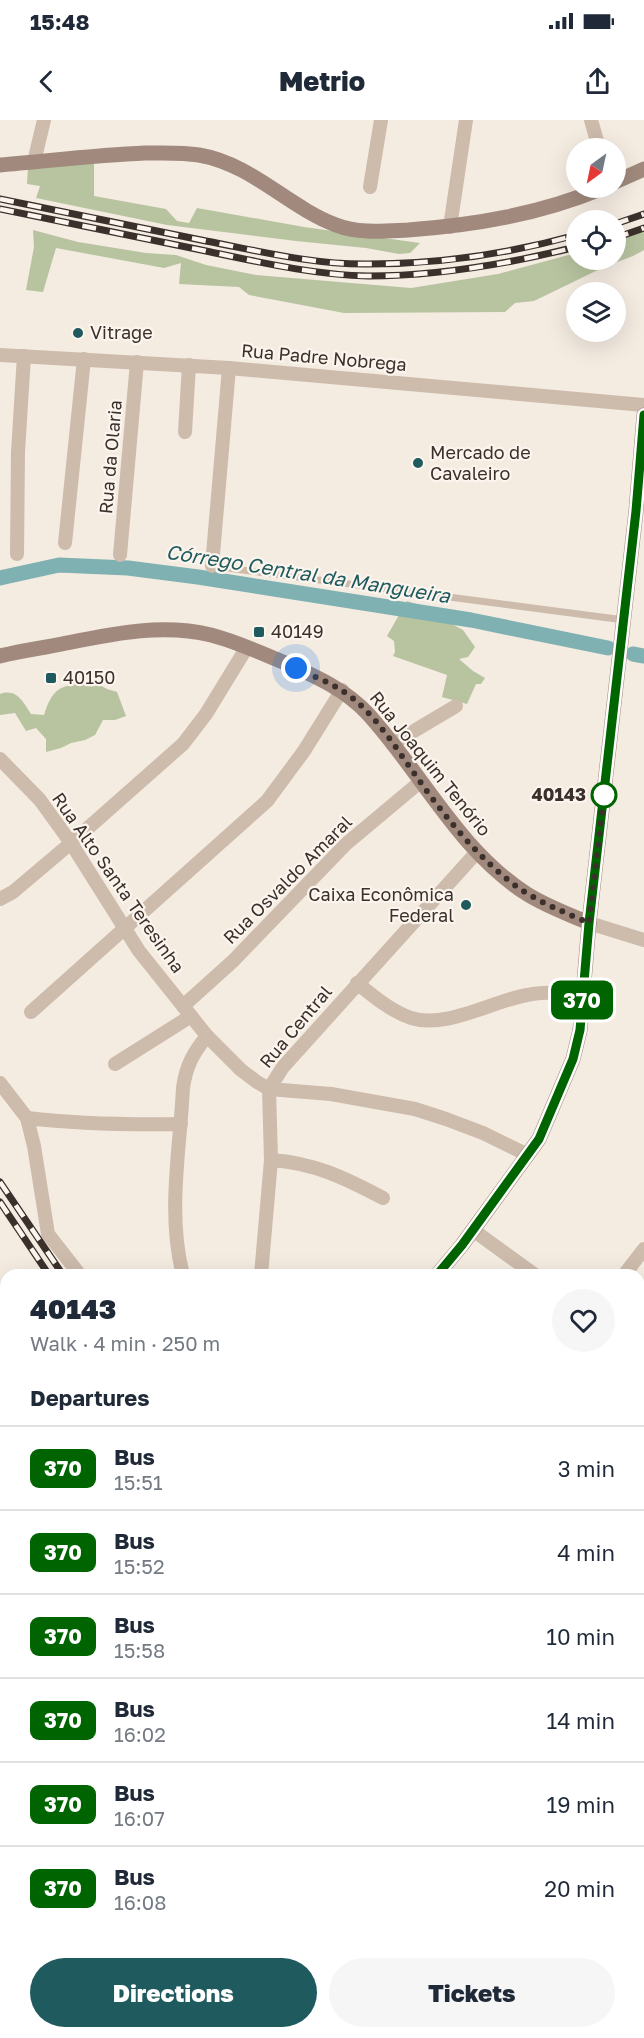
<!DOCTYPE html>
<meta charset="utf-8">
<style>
body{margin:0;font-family:"Golos Text",sans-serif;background:#f6f6f7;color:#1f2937;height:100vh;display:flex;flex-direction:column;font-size:22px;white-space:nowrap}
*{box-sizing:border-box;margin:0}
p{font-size:20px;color:#747a83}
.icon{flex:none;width:33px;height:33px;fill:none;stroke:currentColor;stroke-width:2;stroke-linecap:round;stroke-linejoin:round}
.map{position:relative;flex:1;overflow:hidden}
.panel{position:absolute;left:0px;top:1149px;width:645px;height:770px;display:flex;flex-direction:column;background:#fff;border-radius:18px 18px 0 0;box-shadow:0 6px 24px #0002}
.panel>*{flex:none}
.badge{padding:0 12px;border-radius:9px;font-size:21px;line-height:39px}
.needle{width:39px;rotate:213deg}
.tools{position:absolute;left:566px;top:18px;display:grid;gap:12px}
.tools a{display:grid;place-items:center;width:60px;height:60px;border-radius:50%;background:#fff;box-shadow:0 6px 24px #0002;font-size:30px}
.you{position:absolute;width:30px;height:30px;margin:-15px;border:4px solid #fff;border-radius:50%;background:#1a73e8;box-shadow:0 0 0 9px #1a73e833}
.map>.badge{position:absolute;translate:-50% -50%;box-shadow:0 0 0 3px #fff}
h2{padding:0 30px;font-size:22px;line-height:54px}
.round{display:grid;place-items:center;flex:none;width:63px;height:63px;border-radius:32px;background:#f6f6f7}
.summary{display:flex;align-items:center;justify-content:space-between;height:102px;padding:0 30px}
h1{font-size:28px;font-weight:800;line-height:45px}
.action{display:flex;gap:12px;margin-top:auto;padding:12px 30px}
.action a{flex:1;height:69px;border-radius:36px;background:#1f5a5e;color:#fff;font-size:24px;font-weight:800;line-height:69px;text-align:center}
.action a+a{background:#f6f6f7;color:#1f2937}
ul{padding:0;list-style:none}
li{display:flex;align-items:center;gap:18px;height:84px;padding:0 30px;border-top:2px solid #e0e1e3}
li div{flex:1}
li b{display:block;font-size:22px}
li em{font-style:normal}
li .badge{min-width:66px;font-weight:700;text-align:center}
.status{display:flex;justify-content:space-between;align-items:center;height:42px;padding:0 30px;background:#fff;direction:ltr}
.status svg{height:16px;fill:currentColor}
header{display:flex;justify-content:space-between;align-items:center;height:78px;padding:0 30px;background:#fff;font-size:27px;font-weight:800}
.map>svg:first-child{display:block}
</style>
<div class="status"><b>15:48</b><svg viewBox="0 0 49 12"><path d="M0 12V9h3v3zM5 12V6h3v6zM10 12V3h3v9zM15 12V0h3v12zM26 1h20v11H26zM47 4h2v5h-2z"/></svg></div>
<header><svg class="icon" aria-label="back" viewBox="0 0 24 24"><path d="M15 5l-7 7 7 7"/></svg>Metrio<svg class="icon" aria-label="share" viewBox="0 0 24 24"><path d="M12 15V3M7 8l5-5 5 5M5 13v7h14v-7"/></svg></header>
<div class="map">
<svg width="644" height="1918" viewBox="0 0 644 1918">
<rect width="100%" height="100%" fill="#f4ebe1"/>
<g fill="#b8c4a0">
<path d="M94,41V76L166,89L177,101L189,103L197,88L304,107L420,123L410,133L399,134L366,128L296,121L167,105L36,78L40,66L27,64L28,48Z"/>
<path d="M33,110L78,122L146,133L176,135L206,145L256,155L411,168L498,154L576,133V140H615V118L644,112V130L633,136L604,147L534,181L515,183L505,192L344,193L249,175L239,167L179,164L181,143L164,148L56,128L43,172L26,170L34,127Z"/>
<path d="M407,481L436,490L450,503L463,510L475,527L468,537L459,539L473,551L485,558L481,564H476L467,584L442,577L447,555L393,536L395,532L394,521L387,516Z"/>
<path d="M94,562L107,569L117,572L126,596L115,600H103L95,615L85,620L71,623L61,628L46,632V619L36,608L26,611L15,593L0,595V574C17,568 23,582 31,594L44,595C54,563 64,566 94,562Z"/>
<path d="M0,1537L6,1541V1664L2,1667L0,1664Z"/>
</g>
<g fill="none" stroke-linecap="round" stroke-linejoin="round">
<g stroke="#7fb0b2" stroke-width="15">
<path d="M0,458L59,445L128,448L198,457L471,500L608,528"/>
<path d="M633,534L644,536"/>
</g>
<g stroke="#7fb0b2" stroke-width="26">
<path d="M0,1221L6,1227"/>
<path d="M0,1689L6,1686"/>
</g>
<path stroke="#cdbbac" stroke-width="7" d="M212,446L624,500"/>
<g stroke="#cdbbac" stroke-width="14">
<path d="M591,0L599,28"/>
<path d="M34,42L44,0"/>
<path d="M370,67L381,0"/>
<path d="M450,107L466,0"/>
<path d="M0,235L229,248L644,285"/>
<path d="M185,312L189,245"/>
<path d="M65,423L84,239"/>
<path d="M17,434L18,332L24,236"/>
<path d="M120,435L137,242"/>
<path d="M212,446L229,248"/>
<path d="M392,624L456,586"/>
<path d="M0,639L40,680L71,723L139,831L207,916L241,950L257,962L269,969L331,974L415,989L446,999L483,1013L528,1035"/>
<path d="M0,779L13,772L71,723L183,624L206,594L247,527"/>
<path d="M589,803L644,820"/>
<path d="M357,863C373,876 391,891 411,898C447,909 492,881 527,875C545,871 564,873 583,873"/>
<path d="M183,886L233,841L346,724L420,662"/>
<path d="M31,892L267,681L304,631L342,570"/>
<path d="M115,944L191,896"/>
<path d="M0,963L27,998L34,1026L48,1114L80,1155"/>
<path d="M27,998C79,1004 129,1005 181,1004"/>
<path d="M271,1040C315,1043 345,1058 383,1078"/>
<path d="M473,1110L535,1155"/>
<path d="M183,1155C167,1094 180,1030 183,968C186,946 193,933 207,916"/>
<path d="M261,1155L271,1040L269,969L283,947L477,732"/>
<path d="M624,1155L644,1129"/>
<path d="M0,1324L6,1330"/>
<path d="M639,1441L644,1416"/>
<path d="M0,1503L6,1495"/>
<path d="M639,1521L644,1518"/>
<path d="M639,1882L644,1883"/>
<path d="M568,1912L569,1918"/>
<path d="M187,1918L188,1912"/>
</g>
<g stroke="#a18a7d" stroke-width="15">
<path d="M0,45C48,41 97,35 145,33C163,33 181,32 199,35C252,44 288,87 336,105C359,114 385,111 408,110C476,105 540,94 603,68"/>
<path d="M615,62L644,49"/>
<path d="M0,536C20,531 42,528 62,524C112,514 161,503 211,515C238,522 263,534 288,544C317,557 346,570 368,594C422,653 458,730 527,774C546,786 568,794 589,803"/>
<path d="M437,1155L462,1125L539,1019L573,939L580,910L589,803L636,391L644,295"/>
<path d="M447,1918L448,1912"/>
</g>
<defs>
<g id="rail">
<path d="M0,79C69,93 137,107 206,121C259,131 314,145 369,144C439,144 508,134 576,115"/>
<path d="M0,89C69,103 137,117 206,131C259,142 314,155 368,156C439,156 508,144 576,127"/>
<path d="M615,104L644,94"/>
<path d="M615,118L644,108"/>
<path d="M0,1062L63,1155"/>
<path d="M0,1082L49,1155"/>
<path d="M153,1918L154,1912"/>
<path d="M165,1918L167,1912"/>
</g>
</defs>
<use href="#rail" stroke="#3b302b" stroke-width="7"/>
<use href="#rail" stroke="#fbf5ee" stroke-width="4.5" stroke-dasharray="14" stroke-linecap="butt"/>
</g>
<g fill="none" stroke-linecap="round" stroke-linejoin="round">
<defs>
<path id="line" d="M437,1155L462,1125L539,1019L573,939L580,910L589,803L636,391L644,295"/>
</defs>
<use href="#line" stroke="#fff" stroke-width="14"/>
<use href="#line" stroke="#006400" stroke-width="9"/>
<path stroke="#3b302b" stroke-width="6" stroke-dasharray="0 10.8" d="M296,548C310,555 327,561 341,570C373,589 399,633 421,663C447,699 476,735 512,763C535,781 562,791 589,803L604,675"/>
</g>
<g fill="#1f5a5e" stroke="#fbf5ee" stroke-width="2">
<circle cx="78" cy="213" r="6"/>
<circle cx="418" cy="343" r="6"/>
<rect x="253" y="506" width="12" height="12" rx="3"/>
<rect x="45" y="552" width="12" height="12" rx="3"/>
<circle cx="466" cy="785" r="6"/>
</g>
<circle fill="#fff" stroke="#006400" stroke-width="3" cx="604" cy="675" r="12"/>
<g text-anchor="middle" stroke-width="4.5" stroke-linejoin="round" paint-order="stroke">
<g font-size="18" fill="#3b302b" stroke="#fbf5ee" text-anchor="start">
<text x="90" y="219">Vitrage</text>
<text x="430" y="339">Mercado de<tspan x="430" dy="21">Cavaleiro</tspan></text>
<text x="271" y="518">40149</text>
<text x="63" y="564">40150</text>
<text x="454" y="781" text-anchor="end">Caixa Econômica<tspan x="454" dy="21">Federal</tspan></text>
</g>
<g font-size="18" fill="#3b302b" stroke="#fbf5ee">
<text transform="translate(324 238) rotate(5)" y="6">Rua Padre Nobrega</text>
<text transform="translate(111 337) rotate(-85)" y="6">Rua da Olaria</text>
<text transform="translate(430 644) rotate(51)" y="6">Rua Joaquim Tenório</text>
<text transform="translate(288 760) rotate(-45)" y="6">Rua Osvaldo Amaral</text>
<text transform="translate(118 763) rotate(55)" y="6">Rua Alto Santa Teresinha</text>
<text transform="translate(296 907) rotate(-50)" y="6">Rua Central</text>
</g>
<g font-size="18" font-weight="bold" fill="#3b302b" stroke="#fbf5ee" text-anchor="end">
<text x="586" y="681">40143</text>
</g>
<g font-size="20" font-style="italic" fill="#1f5a5e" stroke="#fbf5ee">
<text transform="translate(308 454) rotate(9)" y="7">Córrego Central da Mangueira</text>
</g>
</g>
</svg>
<div class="tools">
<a><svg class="needle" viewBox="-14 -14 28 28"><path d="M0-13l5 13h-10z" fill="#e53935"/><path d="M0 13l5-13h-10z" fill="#747a83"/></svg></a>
<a><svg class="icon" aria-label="locate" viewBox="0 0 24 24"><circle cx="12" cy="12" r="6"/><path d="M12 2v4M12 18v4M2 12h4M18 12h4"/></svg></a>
<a><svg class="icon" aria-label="layers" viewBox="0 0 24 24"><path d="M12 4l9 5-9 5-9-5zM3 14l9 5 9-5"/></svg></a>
</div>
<div class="you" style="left:296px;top:548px"></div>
<b class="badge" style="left:582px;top:880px;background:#006400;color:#fff">370</b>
<section class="panel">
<div class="summary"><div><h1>40143</h1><p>Walk · 4 min · 250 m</p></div><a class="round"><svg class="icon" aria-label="heart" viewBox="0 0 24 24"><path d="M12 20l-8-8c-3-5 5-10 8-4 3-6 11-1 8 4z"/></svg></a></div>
<h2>Departures</h2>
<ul>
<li><span class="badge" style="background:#006400;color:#fff">370</span><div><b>Bus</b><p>15:51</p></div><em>3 min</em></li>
<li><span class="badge" style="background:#006400;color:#fff">370</span><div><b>Bus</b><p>15:52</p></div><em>4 min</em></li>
<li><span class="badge" style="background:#006400;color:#fff">370</span><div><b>Bus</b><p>15:58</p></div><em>10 min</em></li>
<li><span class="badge" style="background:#006400;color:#fff">370</span><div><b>Bus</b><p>16:02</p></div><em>14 min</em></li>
<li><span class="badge" style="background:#006400;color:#fff">370</span><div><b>Bus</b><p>16:07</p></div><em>19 min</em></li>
<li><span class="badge" style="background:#006400;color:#fff">370</span><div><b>Bus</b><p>16:08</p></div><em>20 min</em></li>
</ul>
<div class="action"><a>Directions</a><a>Tickets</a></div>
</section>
</div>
